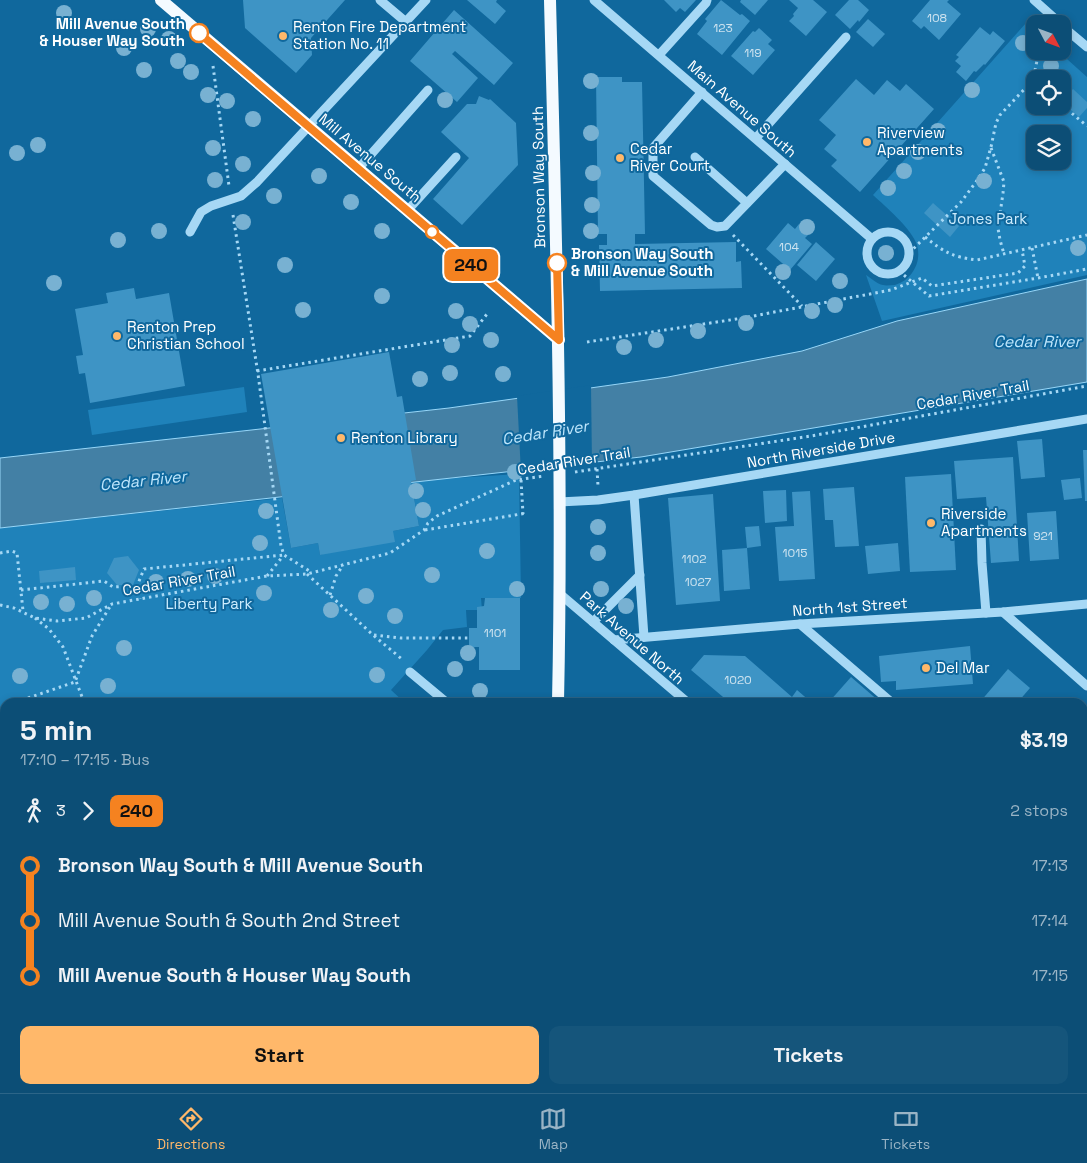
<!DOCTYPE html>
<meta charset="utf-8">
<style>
body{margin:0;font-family:"Space Grotesk",sans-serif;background:#15557b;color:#f1f3f6;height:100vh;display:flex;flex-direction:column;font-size:19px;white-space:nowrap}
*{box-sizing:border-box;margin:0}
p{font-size:16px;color:#9ab4c5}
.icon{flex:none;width:28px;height:28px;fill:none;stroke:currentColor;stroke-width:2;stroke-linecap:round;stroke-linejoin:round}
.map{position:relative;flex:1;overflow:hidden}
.details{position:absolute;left:0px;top:698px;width:1088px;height:396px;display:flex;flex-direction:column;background:#0c4e76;border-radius:15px 15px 0 0;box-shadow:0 2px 8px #0003,0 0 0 1px #2c6588}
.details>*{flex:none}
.badge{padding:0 10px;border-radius:8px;font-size:18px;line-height:32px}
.needle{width:32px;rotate:131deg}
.tools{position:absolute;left:1026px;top:15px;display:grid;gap:10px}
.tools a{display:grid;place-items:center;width:45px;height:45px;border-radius:10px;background:#0c4e76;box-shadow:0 2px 8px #0003,0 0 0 1px #2c6588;font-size:25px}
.map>.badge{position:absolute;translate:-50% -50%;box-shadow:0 0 0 2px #fff}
.legs{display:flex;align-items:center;gap:8px;height:55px;padding:0 20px;font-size:16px}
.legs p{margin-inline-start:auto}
.overview{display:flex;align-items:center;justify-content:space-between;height:85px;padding:0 20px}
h1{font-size:28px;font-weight:800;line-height:38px}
.cta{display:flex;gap:10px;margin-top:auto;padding:10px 20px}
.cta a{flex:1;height:58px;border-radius:10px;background:#ffb86a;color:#111;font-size:20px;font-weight:800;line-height:58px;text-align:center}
.cta a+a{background:#15557b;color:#f1f3f6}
ul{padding:0 20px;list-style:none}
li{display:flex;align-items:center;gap:18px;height:55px;font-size:19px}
li i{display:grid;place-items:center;width:8px;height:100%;margin:0 6px;background:currentColor}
li i::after{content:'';width:12px;height:12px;margin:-6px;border:4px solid;border-radius:50%;background:#0c4e76}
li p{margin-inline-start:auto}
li:first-child i{background:linear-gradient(#0000 50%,currentColor 0)}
li:last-child i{background:linear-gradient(currentColor 50%,#0000 0)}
.dock{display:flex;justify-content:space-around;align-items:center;height:70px;border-top:1px solid #2c6588;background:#0c4e76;font-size:14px;color:#9ab4c5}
.dock a{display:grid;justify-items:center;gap:2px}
.dock .selected{color:#ffb86a}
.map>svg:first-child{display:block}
</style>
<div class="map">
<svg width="1087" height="1093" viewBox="0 0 1087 1093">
<rect width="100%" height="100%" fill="#10689d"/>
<g fill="#1f82ba" fill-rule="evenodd">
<path d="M1026,23L1035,31V51H1058L1087,77V275L882,321L866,275C871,278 877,284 883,285C886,286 891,285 895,285C912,280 922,262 917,245C912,229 885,206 873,195ZM1035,79H1062V106H1035ZM1035,134H1062V161H1035Z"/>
<path d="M244,387L247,412L92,435L88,410Z"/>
<path d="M519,474L521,598H481L482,610H466L467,627L443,630L427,650L391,690L404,702H5V982L3,978L0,976V528L282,498L291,548L318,543L320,555L393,531L419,526L411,481Z"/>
<path d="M68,1089H516L520,1093H70Z"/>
</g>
<path fill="#4380a5" stroke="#97d6f8" d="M1087,279V382L641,457L0,528V458L449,408L668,377L802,351L897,321Z"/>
<path fill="#10689d" d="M591,385L592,465L521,473L517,396Z"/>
<g fill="#3e94c5">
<path d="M243,0H345L311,38L312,55L296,73L245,28Z"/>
<path d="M467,0H497L496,2L506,11L495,24Z"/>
<path d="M664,0H696L685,12L680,8L676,12Z"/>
<path d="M721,0L740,15L742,14L750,21L722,55L697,34L707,21L705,19Z"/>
<path d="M741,0H768L755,15L740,2Z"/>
<path d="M789,0H813L827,12L806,36L789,21L794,16L793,14L798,8Z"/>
<path d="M849,0H858L869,10L859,22L858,20L850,29L835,15Z"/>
<path d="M930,0H949L947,2L961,14L939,40L924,26L921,29L912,21Z"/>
<path d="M454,10L513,63L494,85L455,51L452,54L478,78L457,102L410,61Z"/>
<path d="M868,19L885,34L873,47L856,32Z"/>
<path d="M980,27L990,35L993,31L1005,41L985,65L984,64L976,72L974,71L966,81L956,72L961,66L955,61L959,57L956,55Z"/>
<path d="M759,28L772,40L768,44L775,50L753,75L731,56L753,31L755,32Z"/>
<path d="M596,77H622V82H642L645,234H635V244L736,242V262L741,261L742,288L600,291L599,245H607V234H598Z"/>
<path d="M856,79L874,95L887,80L900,91L906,84L934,109L860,192L831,166L837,160L824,149L836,135L819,120Z"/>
<path d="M1073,89L1087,102V108L1079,117L1062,102Z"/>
<path d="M479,96L489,100L490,99L516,123L518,165L462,225L433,199L469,158L441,132L467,104H476Z"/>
<path d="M933,203L959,226L950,237L924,213Z"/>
<path d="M788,223L795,229L799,224L809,234L805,238L812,244L790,270L766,249Z"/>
<path d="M816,242L835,259L816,281L797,265Z"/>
<path d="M134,288L136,299L169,293L185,386L90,403L85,373L79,374L76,356L83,355L75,309L108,303L106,293Z"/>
<path d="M389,352L397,397L402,396L416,480L411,481L419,526L393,531L395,542L320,555L318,543L291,548L261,374Z"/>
<path d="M1042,439L1045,477L1021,479L1017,441Z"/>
<path d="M1083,450H1087V501H1085Z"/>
<path d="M1013,457L1019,561L991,563L986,497L957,499L954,461Z"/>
<path d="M951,474L956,570L910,572L905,477Z"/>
<path d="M1080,478L1082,498L1064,500L1061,480Z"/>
<path d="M854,487L859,546L835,547L833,520H825L823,489Z"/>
<path d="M786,490L787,521L765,523L763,491Z"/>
<path d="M810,491L815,579L779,581L775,527L794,526L792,492Z"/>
<path d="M713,494L720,601L676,605L668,498Z"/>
<path d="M1056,511L1059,559L1030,561L1027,513Z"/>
<path d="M759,526L761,546L747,548L745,527Z"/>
<path d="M898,543L900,571L868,574L865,546Z"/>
<path d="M747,548L750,589L724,591L722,550Z"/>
<path d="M128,556L139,570L133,585H117L107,573L114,558Z"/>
<path d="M75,567L76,580L40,583L39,571Z"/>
<path d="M485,598H520V670H479V647H469V628H477V607L484,606Z"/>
<path d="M970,646L973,684L896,690V681L881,682L879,656Z"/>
<path d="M704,655L745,656L792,697L797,690L811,702L814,698L819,702H729L691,670Z"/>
<path d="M1008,669L1030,688L1018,702H980Z"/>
<path d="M851,677L880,702H829Z"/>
<path d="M1082,745L1087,749V765L1082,770Z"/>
<path d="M1087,774V824L1082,820V780Z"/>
<path d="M1087,944V991L1082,996V949Z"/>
<path d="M1083,1085L1087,1088V1093H1076L1080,1089H1082Z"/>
<path d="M793,1089H886L891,1093H798Z"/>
<path d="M1001,1089H1039L1044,1093H1001L999,1091Z"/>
</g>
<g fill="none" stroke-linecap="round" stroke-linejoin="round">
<g stroke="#a6d8f5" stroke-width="3" stroke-dasharray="2.5 4" stroke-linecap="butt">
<path d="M213,66L229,186"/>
<path d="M1062,105L1087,126"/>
<path d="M991,148L1004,182L1003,193L998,228L1000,240L1004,254"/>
<path d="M233,215L258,374L281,546L284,555L311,572"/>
<path d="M733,235L802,306"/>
<path d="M925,237C944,252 952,257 977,260L1087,235"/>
<path d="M1032,248L1038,278"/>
<path d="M909,253L961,202L976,182L985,168L991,147L996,123L1000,115L1033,80L1039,51"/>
<path d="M899,271L929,296L1038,278L1087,269"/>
<path d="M587,342L743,318L891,290L922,278L932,286L1018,273L1025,266L1022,250"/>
<path d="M257,371L470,336L487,314"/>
<path d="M597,469L598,486"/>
<path d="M575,472L811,436L1087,386"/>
<path d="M521,480L523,514"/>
<path d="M425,530L527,513"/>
<path d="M0,553L12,551L17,553L23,611"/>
<path d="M307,574L373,635L403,660"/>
<path d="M267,576L283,556"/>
<path d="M137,586L140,599"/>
<path d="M21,590L104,581L113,587L137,586L144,569L284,555"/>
<path d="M330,595L336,576L343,565"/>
<path d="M0,605L14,608L35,618L57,621L86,618L112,604L267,576L307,574L390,553L424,530L428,523L437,516L516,480L544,476"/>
<path d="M35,618L49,629L63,647L84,702"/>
<path d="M374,635L401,638H469"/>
<path d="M28,698L75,682L92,636L111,605"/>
<path d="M0,840L5,852"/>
<path d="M157,1093L166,1089"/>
</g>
<g stroke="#a6d8f5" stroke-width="9">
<path d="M380,0L406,22"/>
<path d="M594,0L872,239"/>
<path d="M1034,0L1061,24"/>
<path d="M1062,26L1087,47"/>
<path d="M659,55L706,3L707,0"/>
<path d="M702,92L653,148V176L711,225L717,227L725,226L785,164"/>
<path d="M756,138L846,37"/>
<path d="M695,157L747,203"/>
<path d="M358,169L428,90"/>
<path d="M407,211L456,157"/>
<path d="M190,232L201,212L211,206L241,196L257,182L426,0"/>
<circle cx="888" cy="253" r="21"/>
<path d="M634,495L644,637"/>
<path d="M559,502L598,500L634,495L1087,419"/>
<path d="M981,529L982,563L986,613"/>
<path d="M560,594L687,702"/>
<path d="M1003,612L1087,686"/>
<path d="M593,622L640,575"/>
<path d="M800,624L891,702"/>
<path d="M614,640L800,624L1003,612L1087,604"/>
<path d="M410,672L446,702"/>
<path d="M1082,868L1087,872"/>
<path d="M0,992L5,991"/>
<path d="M1082,1043L1087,1037"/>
<path d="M753,1089L758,1093"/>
<path d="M933,1089L938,1093"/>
</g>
<g stroke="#f4faff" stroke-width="12">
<path d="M161,0L559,340"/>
<path d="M550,0C556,234 563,468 558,702"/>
<path d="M0,1082L5,1093"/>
<path d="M569,1089V1093"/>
</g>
</g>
<g fill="#78b1d2">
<circle cx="64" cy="13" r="8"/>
<circle cx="148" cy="29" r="8"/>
<circle cx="169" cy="39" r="8"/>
<circle cx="1023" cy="43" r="8"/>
<circle cx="124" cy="48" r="8"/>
<circle cx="178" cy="61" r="8"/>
<circle cx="1051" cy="66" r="8"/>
<circle cx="144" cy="70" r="8"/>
<circle cx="191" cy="72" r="8"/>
<circle cx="591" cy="81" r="8"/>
<circle cx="972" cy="90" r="8"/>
<circle cx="208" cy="95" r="8"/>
<circle cx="445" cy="100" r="8"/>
<circle cx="227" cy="101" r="8"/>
<circle cx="253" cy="119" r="8"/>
<circle cx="938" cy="131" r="8"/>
<circle cx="591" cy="133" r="8"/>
<circle cx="38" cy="145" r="8"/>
<circle cx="213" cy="148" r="8"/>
<circle cx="918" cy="152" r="8"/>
<circle cx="17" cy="153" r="8"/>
<circle cx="243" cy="164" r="8"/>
<circle cx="904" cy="171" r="8"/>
<circle cx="593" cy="173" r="8"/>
<circle cx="319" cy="176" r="8"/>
<circle cx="215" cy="180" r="8"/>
<circle cx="984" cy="181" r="8"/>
<circle cx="888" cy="188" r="8"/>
<circle cx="274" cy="196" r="8"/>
<circle cx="351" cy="202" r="8"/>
<circle cx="592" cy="205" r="8"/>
<circle cx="243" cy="222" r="8"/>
<circle cx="807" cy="227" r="8"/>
<circle cx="159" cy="231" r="8"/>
<circle cx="382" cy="231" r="8"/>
<circle cx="591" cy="231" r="8"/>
<circle cx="118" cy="240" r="8"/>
<circle cx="1078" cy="248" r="8"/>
<circle cx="886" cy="253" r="8"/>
<circle cx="285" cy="265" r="8"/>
<circle cx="783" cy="272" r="8"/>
<circle cx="840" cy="281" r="8"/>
<circle cx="54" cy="283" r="8"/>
<circle cx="382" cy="296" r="8"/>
<circle cx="835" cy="305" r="8"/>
<circle cx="303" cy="310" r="8"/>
<circle cx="456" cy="311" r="8"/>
<circle cx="812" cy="311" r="8"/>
<circle cx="746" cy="323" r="8"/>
<circle cx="470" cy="324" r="8"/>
<circle cx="698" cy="331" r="8"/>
<circle cx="491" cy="340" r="8"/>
<circle cx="656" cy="340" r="8"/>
<circle cx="452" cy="345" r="8"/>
<circle cx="624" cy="347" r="8"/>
<circle cx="450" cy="373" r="8"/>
<circle cx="503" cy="374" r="8"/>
<circle cx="420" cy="379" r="8"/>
<circle cx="515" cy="472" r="8"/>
<circle cx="416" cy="491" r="8"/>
<circle cx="423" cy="510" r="8"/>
<circle cx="266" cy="511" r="8"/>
<circle cx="598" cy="527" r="8"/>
<circle cx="260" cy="543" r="8"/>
<circle cx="487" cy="551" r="8"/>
<circle cx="598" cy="553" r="8"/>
<circle cx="432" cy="575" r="8"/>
<circle cx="215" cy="576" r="8"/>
<circle cx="188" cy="579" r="8"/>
<circle cx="156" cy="582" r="8"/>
<circle cx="517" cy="589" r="8"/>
<circle cx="601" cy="589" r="8"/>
<circle cx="264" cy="593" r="8"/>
<circle cx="366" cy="596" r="8"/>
<circle cx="94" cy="598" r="8"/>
<circle cx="41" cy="602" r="8"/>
<circle cx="67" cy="604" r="8"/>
<circle cx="626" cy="606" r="8"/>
<circle cx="331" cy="610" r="8"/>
<circle cx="395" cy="616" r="8"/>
<circle cx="124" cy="648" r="8"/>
<circle cx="468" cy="653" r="8"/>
<circle cx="455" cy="669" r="8"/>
<circle cx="377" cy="675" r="8"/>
<circle cx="20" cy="676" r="8"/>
<circle cx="108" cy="686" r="8"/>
<circle cx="480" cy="691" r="8"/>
</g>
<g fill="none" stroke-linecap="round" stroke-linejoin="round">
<defs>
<path id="line-1" d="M199,33L559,340L557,263"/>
</defs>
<use href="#line-1" stroke="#fff" stroke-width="11"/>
<use href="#line-1" stroke="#f58220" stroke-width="8"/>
</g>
<g fill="#fff" stroke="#f58220" stroke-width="2.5">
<circle cx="199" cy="33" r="9"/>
<circle cx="432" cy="232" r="6"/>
<circle cx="557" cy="263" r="9"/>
</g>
<g fill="#ffb86a" stroke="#10689d" stroke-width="2">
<circle cx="283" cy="36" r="5"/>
<circle cx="867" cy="142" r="5"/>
<circle cx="620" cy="158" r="5"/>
<circle cx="117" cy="336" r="5"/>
<circle cx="341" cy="438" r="5"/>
<circle cx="931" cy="523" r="5"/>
<circle cx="926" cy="668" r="5"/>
</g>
<g text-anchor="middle" stroke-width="4" stroke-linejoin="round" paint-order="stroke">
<g font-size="12" fill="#cfe4f0">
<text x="937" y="22">108</text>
<text x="723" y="32">123</text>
<text x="753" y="57">119</text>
<text x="789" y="251">104</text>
<text x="1043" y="540">921</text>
<text x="795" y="557">1015</text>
<text x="694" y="563">1102</text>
<text x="698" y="586">1027</text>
<text x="495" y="637">1101</text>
<text x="738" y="684">1020</text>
</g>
<g font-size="15" font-weight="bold" fill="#fff" stroke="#10689d" text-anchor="end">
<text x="185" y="29">Mill Avenue South<tspan x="185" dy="17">&amp; Houser Way South</tspan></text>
<text x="571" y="259" text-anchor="start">Bronson Way South<tspan x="571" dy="17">&amp; Mill Avenue South</tspan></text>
</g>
<g font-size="15" fill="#fff" stroke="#10689d" text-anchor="start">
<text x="293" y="32">Renton Fire Department<tspan x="293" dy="17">Station No. 11</tspan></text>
<text x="877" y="138">Riverview<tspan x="877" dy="17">Apartments</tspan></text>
<text x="630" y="154">Cedar<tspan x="630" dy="17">River Court</tspan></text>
<text x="127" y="332">Renton Prep<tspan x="127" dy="17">Christian School</tspan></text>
<text x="351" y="443">Renton Library</text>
<text x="941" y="519">Riverside<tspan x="941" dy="17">Apartments</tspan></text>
<text x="936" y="673">Del Mar</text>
</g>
<g font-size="15" fill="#fff" stroke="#10689d">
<text transform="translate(742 109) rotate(41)" y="5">Main Avenue South</text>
<text transform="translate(370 158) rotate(40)" y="5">Mill Avenue South</text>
<text transform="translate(539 177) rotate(-91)" y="5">Bronson Way South</text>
<text transform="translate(973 395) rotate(-10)" y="5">Cedar River Trail</text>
<text transform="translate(821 450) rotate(-10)" y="5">North Riverside Drive</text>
<text transform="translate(574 461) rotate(-9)" y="5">Cedar River Trail</text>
<text transform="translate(179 581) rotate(-10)" y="5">Cedar River Trail</text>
<text transform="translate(850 607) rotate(-4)" y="5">North 1st Street</text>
<text transform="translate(632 638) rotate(41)" y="5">Park Avenue North</text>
</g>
<g font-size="15" fill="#ceedfe" stroke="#10689d">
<text x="988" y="224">Jones Park</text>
<text x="209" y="609">Liberty Park</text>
</g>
<g font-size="16" font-style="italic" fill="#bee6fc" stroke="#10689d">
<text x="1037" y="347">Cedar River</text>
<text transform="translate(545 432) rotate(-9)" y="6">Cedar River</text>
<text transform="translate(143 480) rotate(-6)" y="6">Cedar River</text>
</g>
</g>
</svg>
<div class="tools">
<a><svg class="needle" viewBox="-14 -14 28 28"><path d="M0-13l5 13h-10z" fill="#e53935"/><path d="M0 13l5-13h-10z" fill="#9ab4c5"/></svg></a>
<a><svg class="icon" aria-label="locate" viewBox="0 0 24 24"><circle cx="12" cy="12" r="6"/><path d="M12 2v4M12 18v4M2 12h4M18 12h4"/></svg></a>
<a><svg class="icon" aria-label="layers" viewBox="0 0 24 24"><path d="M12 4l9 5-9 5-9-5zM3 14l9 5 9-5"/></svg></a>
</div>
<b class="badge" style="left:471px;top:265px;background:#f58220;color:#111">240</b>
<section class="details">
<div class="overview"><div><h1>5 min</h1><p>17:10 – 17:15 · Bus</p></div><b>$3.19</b></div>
<div class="legs"><svg class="icon" aria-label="walk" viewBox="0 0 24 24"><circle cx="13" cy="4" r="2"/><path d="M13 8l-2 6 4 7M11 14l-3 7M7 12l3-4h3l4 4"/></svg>3<svg class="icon" aria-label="forward" viewBox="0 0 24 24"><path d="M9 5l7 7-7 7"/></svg><b class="badge" style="background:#f58220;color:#111">240</b><p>2 stops</p></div>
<ul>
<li><i style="color:#f58220"></i><b>Bronson Way South &amp; Mill Avenue South</b><p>17:13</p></li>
<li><i style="color:#f58220"></i><span>Mill Avenue South &amp; South 2nd Street</span><p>17:14</p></li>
<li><i style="color:#f58220"></i><b>Mill Avenue South &amp; Houser Way South</b><p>17:15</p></li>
</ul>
<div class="cta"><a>Start</a><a>Tickets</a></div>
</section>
</div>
<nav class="dock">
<a class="selected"><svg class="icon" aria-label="directions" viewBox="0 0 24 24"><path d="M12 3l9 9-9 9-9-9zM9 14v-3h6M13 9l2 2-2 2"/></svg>Directions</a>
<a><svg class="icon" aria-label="map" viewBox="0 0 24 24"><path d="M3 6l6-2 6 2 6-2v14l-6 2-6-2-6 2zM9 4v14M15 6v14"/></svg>Map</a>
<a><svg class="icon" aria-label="tickets" viewBox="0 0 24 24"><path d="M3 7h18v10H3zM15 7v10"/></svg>Tickets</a>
</nav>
